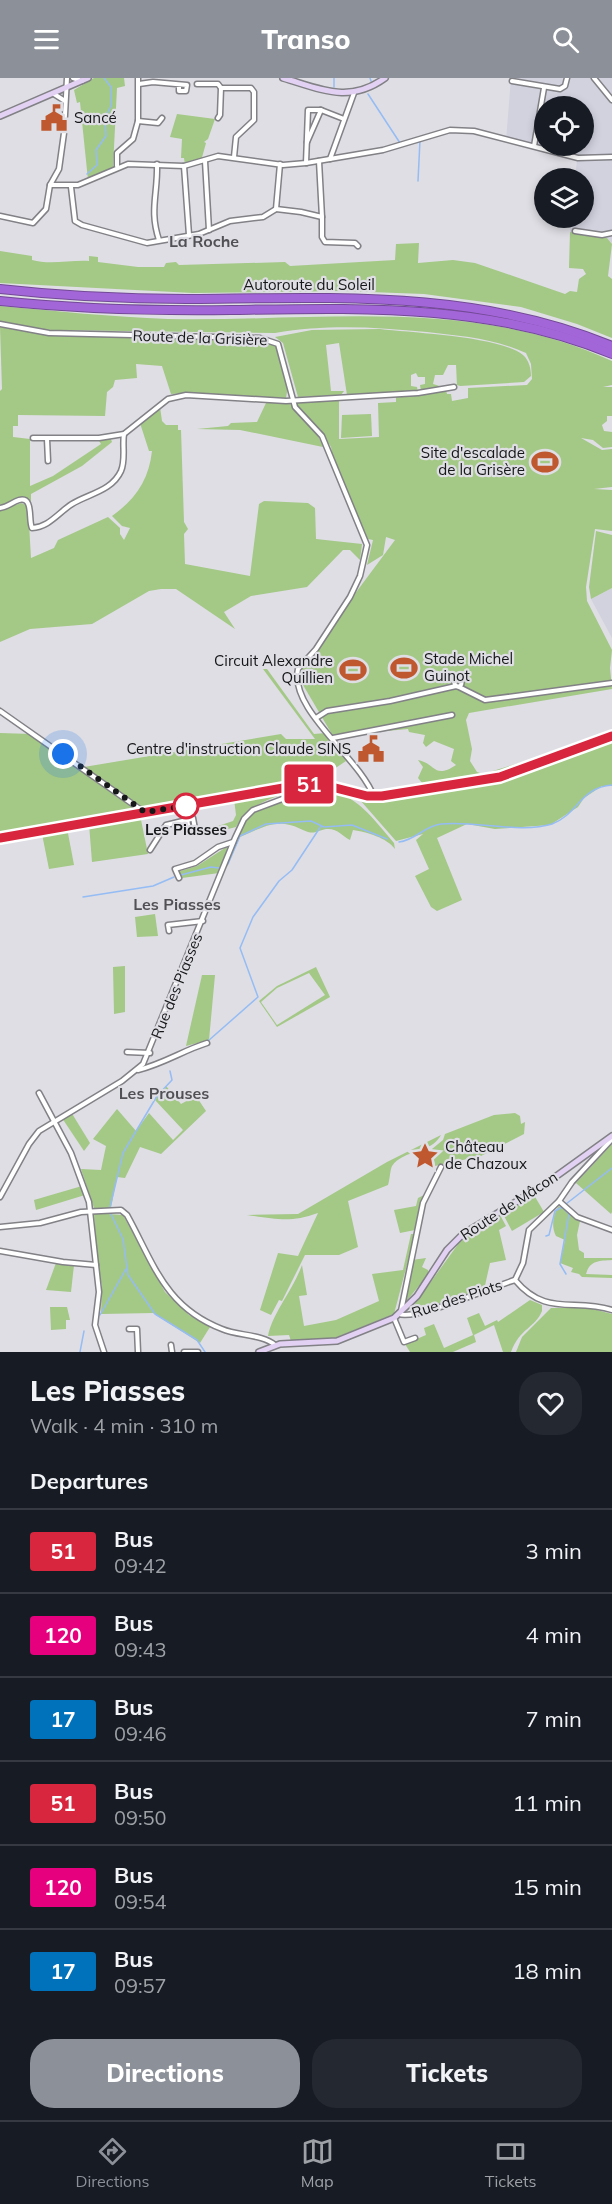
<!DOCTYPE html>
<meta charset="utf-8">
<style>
body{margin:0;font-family:Mulish,sans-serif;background:#242831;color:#f1f3f6;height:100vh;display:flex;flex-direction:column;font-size:22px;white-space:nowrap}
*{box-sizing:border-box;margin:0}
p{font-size:20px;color:#9ea1a6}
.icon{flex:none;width:33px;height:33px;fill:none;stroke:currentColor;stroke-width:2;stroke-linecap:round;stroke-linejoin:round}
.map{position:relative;height:1274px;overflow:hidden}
.drawer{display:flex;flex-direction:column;background:#171b24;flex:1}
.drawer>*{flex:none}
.badge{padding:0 12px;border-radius:4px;font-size:21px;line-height:39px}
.buttons{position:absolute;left:534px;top:18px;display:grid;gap:12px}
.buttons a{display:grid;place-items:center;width:60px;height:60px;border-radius:50%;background:#171b24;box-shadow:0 3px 9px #0003;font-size:30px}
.you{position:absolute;width:30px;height:30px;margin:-15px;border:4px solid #fff;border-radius:50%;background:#1a73e8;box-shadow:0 0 0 9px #1a73e833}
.map>.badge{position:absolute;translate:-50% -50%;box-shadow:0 0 0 3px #fff}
h2{padding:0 30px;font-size:22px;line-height:54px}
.round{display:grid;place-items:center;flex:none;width:63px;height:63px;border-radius:24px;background:#242831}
.headline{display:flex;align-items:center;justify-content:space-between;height:102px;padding:0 30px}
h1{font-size:28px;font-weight:800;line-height:45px}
.action{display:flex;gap:12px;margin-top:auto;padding:12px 30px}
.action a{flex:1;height:69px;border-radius:24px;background:#8c9099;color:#fff;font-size:24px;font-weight:800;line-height:69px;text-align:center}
.action a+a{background:#242831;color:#f1f3f6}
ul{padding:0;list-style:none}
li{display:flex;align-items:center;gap:18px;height:84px;padding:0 30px;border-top:2px solid #363941}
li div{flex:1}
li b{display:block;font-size:22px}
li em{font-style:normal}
li .badge{min-width:66px;font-weight:700;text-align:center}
header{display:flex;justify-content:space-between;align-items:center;height:78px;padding:0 30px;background:#8c9099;color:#fff;font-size:27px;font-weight:800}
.tab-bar{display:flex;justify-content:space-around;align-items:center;height:84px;border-top:2px solid #363941;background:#171b24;font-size:16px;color:#9ea1a6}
.tab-bar a{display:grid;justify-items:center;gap:3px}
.tab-bar .active{color:#8c9099}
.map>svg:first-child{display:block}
</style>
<header><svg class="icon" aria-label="menu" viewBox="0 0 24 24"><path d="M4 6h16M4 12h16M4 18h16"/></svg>Transo<svg class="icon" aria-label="search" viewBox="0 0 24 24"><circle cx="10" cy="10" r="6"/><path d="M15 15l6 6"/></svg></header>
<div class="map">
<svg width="612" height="1274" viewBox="0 0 612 1274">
<rect width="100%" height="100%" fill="#dedee4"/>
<g fill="#d2d2df" fill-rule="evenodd">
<path d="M511,0H612V165L607,160L570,154L571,140H584V100H575L577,82L506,63ZM544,28H584V68H544Z"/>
<path d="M612,510V560L591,521Z"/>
</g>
<g fill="#a4c886" fill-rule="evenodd">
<path d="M94,0H124L125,8L117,10L113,89L88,102L80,24L77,25L74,12Z"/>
<path d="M177,36L215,41L208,61L204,64L206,65L201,83L185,87L184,80H181L182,61L170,59Z"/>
<path d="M570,154L607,160L612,166L608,198L612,201V260L577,246L521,229L424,216L343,213L193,215L0,205V173L32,178V182C49,187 70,182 89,183V178L98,179V184L138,189H164L166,185L176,184L179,187L285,184L290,188L395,182L396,166L419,165L418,185L453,182L475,185L565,216L570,213L577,214L579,201L586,196L583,191L569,190Z"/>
<path d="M0,228C56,233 112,239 168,241C317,244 471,218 612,283V307L603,309H612V338H607V343L602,347L604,353L612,354V369L603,370L593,362L581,360L602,372L612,371V409L594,411L612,412V453L595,451L586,509L587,523L612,572L610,590L612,611L469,635L466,642L472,671L470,683L477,694L483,696L558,673L559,676L496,697L418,710L423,706L418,700L423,689L418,682C435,685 434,702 456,687L451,683L454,671L434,663L426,669L423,665L425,657L409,654L408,651L333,658L296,595L395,462L386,459L383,477L367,487L373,462L368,461L333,381L331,369L320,351L298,331L295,324L339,321V361L379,359L378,325L396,324V318L446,312L447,316H451L452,323L468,320V310L527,307L532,301L531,286L526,275C493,260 461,258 427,254C375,249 327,246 275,255L50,252L0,244Z"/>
<path d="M0,249L50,258L146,259L270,265L278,270L288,308L286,320C247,319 210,314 171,316L162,288L136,286L137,300L115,302L113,309L107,314L105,338L18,337V348H13V359L30,361V408L53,398L101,366L98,361L110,359L112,364L82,388L31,416V424L23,420L0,427V313L2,311Z"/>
<path d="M380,251C413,255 499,258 523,277C529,282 531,291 531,298L524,304L460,308L457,307L456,287H448L443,297H435L433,306L443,309L421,313L420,307L425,306V299H418L416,295L411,297V308L417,309L418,314L347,317L339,265L326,267L331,313H344L341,317L298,319L283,265L275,259L312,252Z"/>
<path d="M289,324C300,341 317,350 323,369L240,352L197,351L228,348L231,345L257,344L266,325Z"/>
<path d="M160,329L162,343L166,347H178V352H181L184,444L188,451L184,456L185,486L250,498L259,426L264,423L308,425L315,430L316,461L362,466L360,482L350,472H343L307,509L251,518L224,534L235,551L176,511H161L149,513L92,546L30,551L0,564V432L21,425L28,428L31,480L54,470L58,462L108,439L120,450V456L124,462L130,450L122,448L112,438C136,421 149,401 152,373H149L140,345Z"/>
<path d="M371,336L372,358L341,360L342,337Z"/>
<path d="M596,453L612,457V510L591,521L589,509Z"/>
<path d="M263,591H267L314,656L326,655L346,683L334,691L332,707L317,703L292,705L145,731L84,689L281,656L286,661H315Z"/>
<path d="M0,655L31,656L137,731L135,733L0,755Z"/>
<path d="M612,661V708H602L584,720L578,729L550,747L495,751L467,746L437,760L462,822L437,833L431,829L415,798L429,791L416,762L423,756L396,763L360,722L362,720L374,723L508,701Z"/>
<path d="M312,708C283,717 252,721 236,749L216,754L215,749L233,743L236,737L234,721Z"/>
<path d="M325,709C359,720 371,738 394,765L395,771C387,760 367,754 353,752L350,762C342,758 338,750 326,751C319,752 316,756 308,754C302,752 296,748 290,747C272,742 257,752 240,759L227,789C229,774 239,748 250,737C263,725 307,712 325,709Z"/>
<path d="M140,737L148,776L92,784L89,746Z"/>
<path d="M67,750L74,787L49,791L42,756Z"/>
<path d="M228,768L219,795L182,800L177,794L197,788Z"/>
<path d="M155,836L158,858L137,859L135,839Z"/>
<path d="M125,888V934L114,936L113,889Z"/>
<path d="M316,889L330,919L277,949L259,923L277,908ZM309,895L325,917L277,947L261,924L277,910Z"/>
<path d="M202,897H215L209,962L186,968Z"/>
<path d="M166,1008L181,1026L196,1018L206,1033L161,1076L140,1069L125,1100L117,1099L111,1130H94L81,1091L101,1092L106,1068L93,1061L117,1031L136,1053L149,1035L173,1062L183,1052L155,1022Z"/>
<path d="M71,1034L90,1065L84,1073L62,1040Z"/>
<path d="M515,1035L520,1038L521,1046L525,1044L524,1056L481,1078L435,1088L432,1071L443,1062L445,1056L494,1037Z"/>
<path d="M441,1057C431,1076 404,1071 392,1088C390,1092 390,1101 388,1107L348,1123L358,1169L339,1177H305L282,1223L279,1222L271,1237L260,1232L278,1175L298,1178L318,1135C290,1145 277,1141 247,1137L298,1136L387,1084Z"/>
<path d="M612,1066V1134L611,1136L576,1105Z"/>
<path d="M82,1108L85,1117L36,1132L34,1122Z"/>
<path d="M424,1117L415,1152L400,1155L394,1132L416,1128L418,1120Z"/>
<path d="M534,1117L544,1134L512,1153L502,1134Z"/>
<path d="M559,1128L580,1143L577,1157L579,1172L584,1175V1180H612V1182C599,1183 590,1182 586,1196L612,1197V1200L582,1199L579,1196L571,1194L573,1190L560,1185L565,1162L556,1158C551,1149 553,1135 559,1128Z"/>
<path d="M94,1135L123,1137L165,1214L189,1237L210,1249L200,1265L153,1235L101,1236L102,1208L97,1184Z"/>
<path d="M500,1137L506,1148L499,1152L506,1182L490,1185L484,1212L409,1234L464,1158Z"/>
<path d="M411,1156H415L394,1236L327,1263H291L289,1257L268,1258C272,1236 293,1212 302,1187L307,1217L299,1218L304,1248L336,1242L379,1223L372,1196L403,1192Z"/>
<path d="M426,1180L422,1189L428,1192V1197L403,1227L412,1182Z"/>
<path d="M56,1185L74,1187L71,1214L46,1212Z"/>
<path d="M530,1222L542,1227V1233C535,1250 520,1250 511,1274H503L494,1247L474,1257L476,1264L453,1274H410L405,1266L426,1257L424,1250L434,1246L444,1270L473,1257L467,1240L479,1235L485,1248L497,1242L498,1244Z"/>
<path d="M50,1229H67L70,1242H66V1251L51,1252Z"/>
<path d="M551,1230H589L612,1236V1274H516L522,1259Z"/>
</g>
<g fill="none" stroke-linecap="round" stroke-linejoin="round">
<g stroke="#95bcf4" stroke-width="1.5">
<path d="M334,0V9"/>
<path d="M370,0L371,3"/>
<path d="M368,16L400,65"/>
<path d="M87,96L97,87L96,72L106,58L105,40L111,28V9L104,0"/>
<path d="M418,103L420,62"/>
<path d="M399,764C416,762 424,748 441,746C474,742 520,756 552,746C577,737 581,709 612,707"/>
<path d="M228,786L240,758L266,746L311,743L324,749L352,747L387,761"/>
<path d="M181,797L211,789L219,790"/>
<path d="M83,819L153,808L174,799"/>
<path d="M208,963L258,919L240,870L253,839L279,803L292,792L321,748"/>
<path d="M566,1126L612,1090"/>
<path d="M110,1129L123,1075L157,1018L172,1002L170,993"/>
<path d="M110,1134L123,1161L128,1197L155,1236L197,1262L205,1274"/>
<path d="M546,1158L549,1157L555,1133L562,1129L569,1136L560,1186L566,1196"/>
<path d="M100,1237L126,1191"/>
<path d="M80,1274L84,1253"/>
</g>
<defs>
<g id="street">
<path d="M73,0L82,3"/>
<path d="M594,0L612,22"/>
<path d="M512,3L560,11L565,8L567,0"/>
<path d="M139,6L153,4L187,7L186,13H179V7"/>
<path d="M197,6H218L221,10"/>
<path d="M54,16L65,23"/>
<path d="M218,40L220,37L221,10H251L254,14V42L236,59L234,79"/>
<path d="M138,43L158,45L162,40"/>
<path d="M307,64L321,32"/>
<path d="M534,68L544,10"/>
<path d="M330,81L354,15"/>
<path d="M205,83L209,152"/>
<path d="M306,85L308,32H321L344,41"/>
<path d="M157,86C158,116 149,132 159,162"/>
<path d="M117,88V75L133,61L138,43V0"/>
<path d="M184,88L189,157"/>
<path d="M50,107H78L128,86L184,88L218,78L283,87L306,85L383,72L450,52L474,53L578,80L612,79"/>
<path d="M71,109L75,143L82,147L147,165L199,156L230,143L263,139L276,131L280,86"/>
<path d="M276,131L301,134L322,139L319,83"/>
<path d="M0,138L33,145L46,131L50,107L59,91L64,55L67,0"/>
<path d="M322,139V159L325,164L355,165L358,168"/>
<path d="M575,153L602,157L612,155"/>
<path d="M0,246L49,255L260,260L278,266L295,329L322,358L367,467L360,498L350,519L316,571L298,591C289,632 360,680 374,719"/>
<path d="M33,360H99L124,356L168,321L186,317L286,323L418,315L454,309"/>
<path d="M47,361L48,383"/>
<path d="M0,430C8,429 12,424 19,422C34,418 28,442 32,450C49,449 58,435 72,426C88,416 112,413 121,393C126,381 122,367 124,356"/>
<circle cx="458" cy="605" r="3.5"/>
<path d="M459,609L485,622L612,605"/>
<path d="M0,633L144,734"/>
<path d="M316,640L327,633L390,623L456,608"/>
<path d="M333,660L452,637"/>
<path d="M187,741L189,752L195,751L193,740L191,741"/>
<path d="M0,760L306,706H320L367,718H382L500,699L612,658"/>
<path d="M150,772L166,747L191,741L189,727"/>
<path d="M179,800L175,791L195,785L218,769L233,764"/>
<path d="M169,853L168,847L203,843"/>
<path d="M127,974L150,975"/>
<path d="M138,992C163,986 184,972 207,965"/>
<path d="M39,1015L71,1075L89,1124L99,1214L95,1247L104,1274"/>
<path d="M0,1119L29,1066L39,1053L122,1003L143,986L235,760L244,741L253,732L317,708"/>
<path d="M559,1123L577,1139L612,1152"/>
<path d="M0,1149L40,1145L81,1134L121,1132L127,1137C154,1186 165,1229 222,1251C238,1258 262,1256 275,1267"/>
<path d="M0,1173L63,1184L96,1187"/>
<path d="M515,1202L523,1185L529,1152L559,1123L572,1104L612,1061"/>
<path d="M515,1202C546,1239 573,1220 612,1232"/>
<path d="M401,1233L423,1125L441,1089"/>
<path d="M399,1236C416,1243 493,1208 515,1202"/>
<path d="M394,1240L404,1264L415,1260"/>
<path d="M129,1251H137L138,1274"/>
<path d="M171,1267L172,1274"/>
<path d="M184,1274H198"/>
</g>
<g id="secondary">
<path d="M283,0C321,11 349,26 385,0"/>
<path d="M0,38L88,0"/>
<path d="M259,1274L280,1266L337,1263L394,1240L417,1218L447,1172L463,1156L544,1107L612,1058"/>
</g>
<g id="highway">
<path d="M0,211C62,218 124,221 186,221C331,220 475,211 612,268"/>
<path d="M0,223C77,231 154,233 231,232C360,230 491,225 612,276"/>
</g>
</defs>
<use href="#street" stroke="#818186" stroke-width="7"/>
<use href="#secondary" stroke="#818186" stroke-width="8"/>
<use href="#highway" stroke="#724a95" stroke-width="10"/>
<use href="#street" stroke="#fff" stroke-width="4"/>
<use href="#secondary" stroke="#e3d1f3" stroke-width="5"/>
<use href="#highway" stroke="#a366d8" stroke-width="8"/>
</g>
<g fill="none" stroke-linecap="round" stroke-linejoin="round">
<defs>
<path id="line" d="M0,760L306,706H320L367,718H382L500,699L612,658"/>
</defs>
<use href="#line" stroke="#fff" stroke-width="14"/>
<use href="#line" stroke="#d7263d" stroke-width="9"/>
<path stroke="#161718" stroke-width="6" stroke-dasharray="0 10.8" d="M63,676L145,734L186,728"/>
</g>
<defs>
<symbol id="civic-bare" viewBox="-9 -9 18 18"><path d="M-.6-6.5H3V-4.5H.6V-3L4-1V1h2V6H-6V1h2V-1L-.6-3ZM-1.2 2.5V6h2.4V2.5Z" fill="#bf582e" stroke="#dedee4" stroke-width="2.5" paint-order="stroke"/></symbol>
<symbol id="stadium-bare" viewBox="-9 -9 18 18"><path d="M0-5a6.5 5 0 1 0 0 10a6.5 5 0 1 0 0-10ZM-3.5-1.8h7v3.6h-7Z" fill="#bf582e" stroke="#dedee4" stroke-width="2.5" paint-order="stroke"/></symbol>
<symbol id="sight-bare" viewBox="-9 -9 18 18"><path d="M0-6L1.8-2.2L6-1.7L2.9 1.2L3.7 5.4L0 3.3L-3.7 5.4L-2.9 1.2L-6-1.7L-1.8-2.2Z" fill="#bf582e" stroke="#dedee4" stroke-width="2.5" paint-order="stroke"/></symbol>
</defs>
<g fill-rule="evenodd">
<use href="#civic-bare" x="35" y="21" width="38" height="38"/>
<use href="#stadium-bare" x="526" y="365" width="38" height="38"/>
<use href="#stadium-bare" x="385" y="571" width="38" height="38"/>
<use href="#stadium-bare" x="334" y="573" width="38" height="38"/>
<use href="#civic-bare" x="352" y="652" width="38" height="38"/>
<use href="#sight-bare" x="406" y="1059" width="38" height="38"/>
</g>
<circle fill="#fff" stroke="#d7263d" stroke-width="3" cx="186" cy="728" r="12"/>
<g text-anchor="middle" stroke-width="4.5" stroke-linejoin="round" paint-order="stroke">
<g font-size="15" fill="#161718" stroke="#dedee4" text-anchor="start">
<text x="74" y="45">Sancé</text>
<text x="525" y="380" text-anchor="end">Site d'escalade<tspan x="525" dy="17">de la Grisère</tspan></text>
<text x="424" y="586">Stade Michel<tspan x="424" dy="17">Guinot</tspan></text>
<text x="333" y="588" text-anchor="end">Circuit Alexandre<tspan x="333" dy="17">Quillien</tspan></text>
<text x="351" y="676" text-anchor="end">Centre d'instruction Claude SINS</text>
<text x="445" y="1074">Château<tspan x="445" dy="17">de Chazoux</tspan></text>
</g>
<g font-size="15" fill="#161718" stroke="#dedee4">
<text x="309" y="212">Autoroute du Soleil</text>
<text transform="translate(200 260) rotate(2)" y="5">Route de la Grisière</text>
<text transform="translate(177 908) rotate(-68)" y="5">Rue des Piasses</text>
<text transform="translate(509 1128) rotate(-33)" y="5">Route de Mâcon</text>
<text transform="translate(457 1221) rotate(-18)" y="5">Rue des Piots</text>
</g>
<g font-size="15" font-weight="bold" fill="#161718" stroke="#dedee4">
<text x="186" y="757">Les Piasses</text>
</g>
<g font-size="16" font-weight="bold" fill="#515155" stroke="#dedee4">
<text x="204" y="169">La Roche</text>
<text x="177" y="832">Les Piasses</text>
<text x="164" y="1021">Les Prouses</text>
</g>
</g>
</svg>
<div class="buttons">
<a><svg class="icon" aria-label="locate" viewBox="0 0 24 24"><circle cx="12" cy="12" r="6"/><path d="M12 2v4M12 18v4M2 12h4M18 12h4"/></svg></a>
<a><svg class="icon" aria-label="layers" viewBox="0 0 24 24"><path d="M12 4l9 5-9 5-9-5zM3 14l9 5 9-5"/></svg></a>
</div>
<div class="you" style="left:63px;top:676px"></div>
<b class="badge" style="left:309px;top:706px;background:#d7263d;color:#fff">51</b>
</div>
<section class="drawer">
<div class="headline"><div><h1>Les Piasses</h1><p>Walk · 4 min · 310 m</p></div><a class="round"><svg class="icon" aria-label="heart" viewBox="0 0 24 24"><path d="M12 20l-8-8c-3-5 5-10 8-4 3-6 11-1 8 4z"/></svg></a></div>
<h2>Departures</h2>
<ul>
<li><span class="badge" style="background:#d7263d;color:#fff">51</span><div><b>Bus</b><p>09:42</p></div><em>3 min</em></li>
<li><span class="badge" style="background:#e6007e;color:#fff">120</span><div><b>Bus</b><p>09:43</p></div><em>4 min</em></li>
<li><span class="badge" style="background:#0072bc;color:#fff">17</span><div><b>Bus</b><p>09:46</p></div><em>7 min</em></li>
<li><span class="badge" style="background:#d7263d;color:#fff">51</span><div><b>Bus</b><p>09:50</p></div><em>11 min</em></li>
<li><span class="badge" style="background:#e6007e;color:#fff">120</span><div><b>Bus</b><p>09:54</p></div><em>15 min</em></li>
<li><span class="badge" style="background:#0072bc;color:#fff">17</span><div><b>Bus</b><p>09:57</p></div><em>18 min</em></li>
</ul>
<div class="action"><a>Directions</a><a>Tickets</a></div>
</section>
<nav class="tab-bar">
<a class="active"><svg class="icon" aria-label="directions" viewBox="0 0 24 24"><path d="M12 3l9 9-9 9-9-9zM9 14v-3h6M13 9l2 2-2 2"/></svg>Directions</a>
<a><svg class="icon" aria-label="map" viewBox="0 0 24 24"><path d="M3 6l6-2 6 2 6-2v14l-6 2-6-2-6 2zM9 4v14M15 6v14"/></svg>Map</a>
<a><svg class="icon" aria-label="tickets" viewBox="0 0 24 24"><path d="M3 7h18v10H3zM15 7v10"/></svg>Tickets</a>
</nav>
